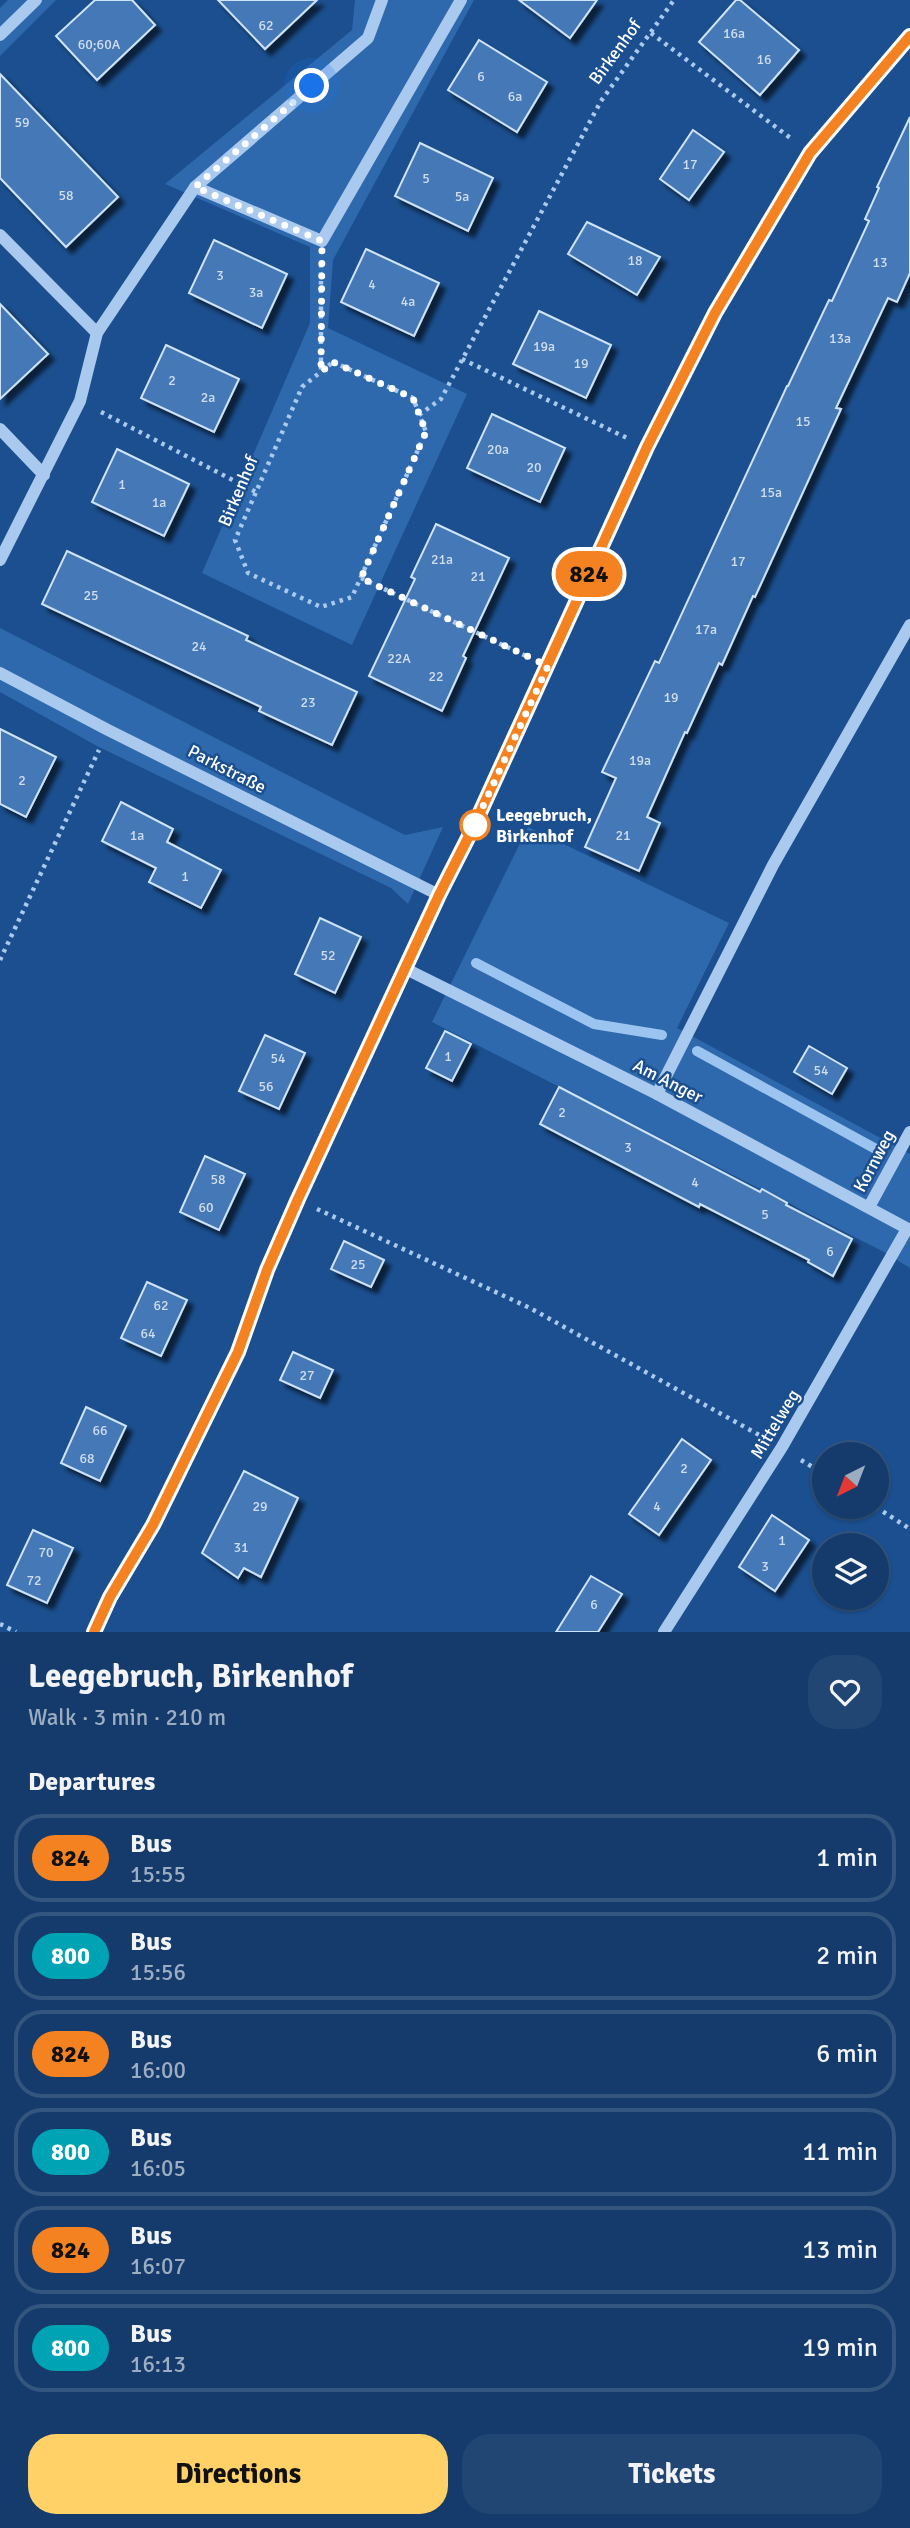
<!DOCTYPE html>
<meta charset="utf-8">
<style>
body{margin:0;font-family:Signika,sans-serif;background:#214673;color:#f1f3f6;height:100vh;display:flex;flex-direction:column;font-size:26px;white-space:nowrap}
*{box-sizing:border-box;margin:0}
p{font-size:23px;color:#9dadc1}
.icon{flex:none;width:38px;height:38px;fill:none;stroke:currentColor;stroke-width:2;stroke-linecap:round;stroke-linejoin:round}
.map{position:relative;height:1632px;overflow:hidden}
.panel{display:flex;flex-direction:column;background:#143b6b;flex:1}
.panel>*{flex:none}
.badge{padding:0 14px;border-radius:23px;font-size:24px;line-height:46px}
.needle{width:46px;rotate:222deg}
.controls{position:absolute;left:812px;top:1442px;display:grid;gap:14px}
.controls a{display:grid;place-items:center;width:77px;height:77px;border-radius:50%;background:#143b6b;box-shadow:0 2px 5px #0004,0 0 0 2px #33557e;font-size:35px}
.you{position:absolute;width:35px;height:35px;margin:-18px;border:5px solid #fff;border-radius:50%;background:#1a73e8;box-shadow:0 0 0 10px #1a73e833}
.map>.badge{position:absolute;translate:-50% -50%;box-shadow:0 0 0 4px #fff}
h2{padding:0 28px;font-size:26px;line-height:63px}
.round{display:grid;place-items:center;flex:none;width:74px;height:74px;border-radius:28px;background:#214673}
.overview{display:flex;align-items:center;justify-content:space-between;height:119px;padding:0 28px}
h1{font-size:33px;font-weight:800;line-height:52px}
.cta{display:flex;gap:14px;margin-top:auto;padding:14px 28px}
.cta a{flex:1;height:80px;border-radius:28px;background:#ffd166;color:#111;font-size:28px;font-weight:800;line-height:80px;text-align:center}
.cta a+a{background:#214673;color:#f1f3f6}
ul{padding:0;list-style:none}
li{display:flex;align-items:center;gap:21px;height:88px;margin:0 14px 10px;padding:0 14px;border:4px solid #33557e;border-radius:28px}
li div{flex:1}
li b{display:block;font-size:26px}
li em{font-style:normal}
li .badge{min-width:77px;font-weight:700;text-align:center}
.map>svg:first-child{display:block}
</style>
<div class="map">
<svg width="910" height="1632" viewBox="0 0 910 1632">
<defs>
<filter id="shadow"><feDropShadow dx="6" dy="6" stdDeviation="2" flood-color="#0009"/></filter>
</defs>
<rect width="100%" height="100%" fill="#1b4f8f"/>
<g fill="#2e69ad">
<path d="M8,0H56L0,56V8Z"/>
<path d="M355,0H474L333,260L328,328L467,394L352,645L202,573L310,323V247L165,184L352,30Z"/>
<path d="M0,628L405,835L443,827L408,904L391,888L97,746L0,692Z"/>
<path d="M528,827L729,923L677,1028L910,1154V1268L884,1252L432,1022Z"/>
</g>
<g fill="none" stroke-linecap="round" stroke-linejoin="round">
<g stroke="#9cc4f0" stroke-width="10">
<path d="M476,963L594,1024L662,1035"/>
<path d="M697,1051L874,1148"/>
</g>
</g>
<g fill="#4478b7" stroke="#cfe3fa" stroke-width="2" filter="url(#shadow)">
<path d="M95,0H132L155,25L97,80L56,36Z"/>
<path d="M218,0H317L265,49Z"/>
<path d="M519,0H597L570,38Z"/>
<path d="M736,0H740L799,50L760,95L699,42Z"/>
<path d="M479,40L547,82L517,132L448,90Z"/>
<path d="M0,74L118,197L66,247L0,178Z"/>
<path d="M910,117V273L897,302L888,298L836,408L841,409L755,597L753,596L722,665L719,663L687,733L685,732L647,817L660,823L639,871L585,847L616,778L602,772L655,661L659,663L787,386H788L829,300L832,301L869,221L865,219L879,188L877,187Z"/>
<path d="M693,130L724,152L689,200L660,179Z"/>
<path d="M420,143L493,178L468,231L395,196Z"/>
<path d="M587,222L660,257L637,295L568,254Z"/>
<path d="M214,240L287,274L262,328L189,293Z"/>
<path d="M366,249L439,283L414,336L341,302Z"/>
<path d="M0,304L48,354L0,399Z"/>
<path d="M539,311L611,345L586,398L513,364Z"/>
<path d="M166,345L239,379L214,432L141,398Z"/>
<path d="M492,414L565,448L540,502L467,468Z"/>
<path d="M117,449L189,484L164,536L92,502Z"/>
<path d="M436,524L509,558L463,656L466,658L442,711L369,676L415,579L411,577Z"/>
<path d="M67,551L248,636L246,640L357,692L332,745L259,711L261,707L42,604Z"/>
<path d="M0,729L56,757L26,817L0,804Z"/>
<path d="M121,802L173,829L167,842L221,870L201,908L149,882L156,868L102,841Z"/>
<path d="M320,918L361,937L335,993L295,974Z"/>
<path d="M445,1031L471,1044L452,1081L426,1068Z"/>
<path d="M265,1035L305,1053L279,1109L239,1091Z"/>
<path d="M809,1046L847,1068L832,1094L794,1072Z"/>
<path d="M559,1087L760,1192L762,1189L787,1203L786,1205L852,1239L833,1276L808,1262L809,1260L700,1204L699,1207L540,1124Z"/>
<path d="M205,1156L245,1174L219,1230L180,1212Z"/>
<path d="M344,1241L384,1260L371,1287L331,1269Z"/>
<path d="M147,1282L187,1300L161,1356L121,1338Z"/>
<path d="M293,1352L333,1370L320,1398L280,1380Z"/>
<path d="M86,1407L126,1426L100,1481L61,1463Z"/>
<path d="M682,1439L711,1460L659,1535L629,1514Z"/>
<path d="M244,1471L298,1498L261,1577L244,1568L238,1578L202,1553Z"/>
<path d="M772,1515L809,1540L775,1591L739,1567Z"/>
<path d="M33,1530L73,1548L47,1603L7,1585Z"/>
<path d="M591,1576L622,1594L598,1632H556Z"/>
</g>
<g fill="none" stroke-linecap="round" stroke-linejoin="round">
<g stroke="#a9c9ee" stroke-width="4.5" stroke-dasharray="3.5 5" stroke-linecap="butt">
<path d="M651,33L793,140"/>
<path d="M321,264V371"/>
<path d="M462,359L627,438"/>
<path d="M333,362L413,398L426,432L352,597L321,607L248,573L235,540L302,387Z"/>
<path d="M101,412L256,492"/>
<path d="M419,415L441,399L601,101L674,0"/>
<path d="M361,578L528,657"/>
<path d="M0,960L99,750"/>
<path d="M317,1209L530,1308L761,1436"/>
<path d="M801,1460L824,1474"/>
<path d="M876,1507L910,1529"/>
<path d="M0,1624L16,1632"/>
</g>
<g stroke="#a9c9ee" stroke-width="12">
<path d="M0,35L36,0"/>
<path d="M195,187L322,241L461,0"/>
<path d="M0,235L97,333"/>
<path d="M0,429L44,475"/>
<path d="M0,560L80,401L97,333L195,187L368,38L382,0"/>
<path d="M0,673L108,730L439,895"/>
<path d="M406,969L657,1094L910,1230"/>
<path d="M657,1094L773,865L910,625"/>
<path d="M869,1207L910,1132"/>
<path d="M94,1632L110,1597L153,1525L238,1352L267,1270L298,1199L439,895L472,830L647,447L715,313L810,153L910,36"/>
<path d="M664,1632L782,1447L907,1229"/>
</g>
</g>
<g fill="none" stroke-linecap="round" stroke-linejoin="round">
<defs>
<path id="line" d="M94,1632L110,1597L153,1525L238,1352L267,1270L298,1199L439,895L472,830L647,447L715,313L810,153L910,36"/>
</defs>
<use href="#line" stroke="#fff" stroke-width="16"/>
<use href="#line" stroke="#f58220" stroke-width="10"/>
<path stroke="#fff" stroke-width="7" stroke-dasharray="0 12.6" d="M312,86L195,187L322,241L321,372L333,362L413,398L426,432L361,578L548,666L472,830L475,825"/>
</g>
<circle fill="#fff" stroke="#f58220" stroke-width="3.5" cx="475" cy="825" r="14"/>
<g text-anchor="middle" stroke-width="5" stroke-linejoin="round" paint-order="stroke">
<g font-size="14" fill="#d0dded">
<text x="266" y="30">62</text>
<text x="734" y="38">16a</text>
<text x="99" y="49">60;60A</text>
<text x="764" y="64">16</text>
<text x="481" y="81">6</text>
<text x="515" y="101">6a</text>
<text x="22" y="127">59</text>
<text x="690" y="169">17</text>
<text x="426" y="183">5</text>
<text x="66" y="200">58</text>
<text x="462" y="201">5a</text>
<text x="635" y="265">18</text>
<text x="880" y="267">13</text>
<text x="220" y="280">3</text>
<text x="372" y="289">4</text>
<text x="256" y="297">3a</text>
<text x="408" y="306">4a</text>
<text x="840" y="343">13a</text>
<text x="544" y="351">19a</text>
<text x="581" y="368">19</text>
<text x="172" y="385">2</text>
<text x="208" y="402">2a</text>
<text x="803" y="426">15</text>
<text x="498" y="454">20a</text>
<text x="534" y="472">20</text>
<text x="122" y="489">1</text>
<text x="771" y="497">15a</text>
<text x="159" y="507">1a</text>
<text x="442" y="564">21a</text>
<text x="738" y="566">17</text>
<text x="478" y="581">21</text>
<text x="91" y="600">25</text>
<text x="706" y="634">17a</text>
<text x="199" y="651">24</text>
<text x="399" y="663">22A</text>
<text x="436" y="681">22</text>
<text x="671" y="702">19</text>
<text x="308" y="707">23</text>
<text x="640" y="765">19a</text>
<text x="22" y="785">2</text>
<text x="137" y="840">1a</text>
<text x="623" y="840">21</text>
<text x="185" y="881">1</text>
<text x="328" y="960">52</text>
<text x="448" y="1061">1</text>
<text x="278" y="1063">54</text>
<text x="821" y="1075">54</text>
<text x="266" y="1091">56</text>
<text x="562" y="1117">2</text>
<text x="628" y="1152">3</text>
<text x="218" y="1184">58</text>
<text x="695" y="1187">4</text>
<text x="206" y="1212">60</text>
<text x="765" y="1219">5</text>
<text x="830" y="1256">6</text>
<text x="358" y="1269">25</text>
<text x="161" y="1310">62</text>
<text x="148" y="1338">64</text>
<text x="307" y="1380">27</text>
<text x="100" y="1435">66</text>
<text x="87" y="1463">68</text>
<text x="684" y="1473">2</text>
<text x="260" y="1511">29</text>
<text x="657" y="1511">4</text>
<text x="782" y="1545">1</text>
<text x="241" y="1552">31</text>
<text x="46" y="1557">70</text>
<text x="765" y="1571">3</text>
<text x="34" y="1585">72</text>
<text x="594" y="1609">6</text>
</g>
<g font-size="18" fill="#fff" stroke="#1b4f8f">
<text transform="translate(615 52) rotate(-54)" y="6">Birkenhof</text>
<text transform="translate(238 491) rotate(-67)" y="6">Birkenhof</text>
<text transform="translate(227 769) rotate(27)" y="6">Parkstraße</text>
<text transform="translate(668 1081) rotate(27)" y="6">Am Anger</text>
<text transform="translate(874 1161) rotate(-62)" y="6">Kornweg</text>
<text transform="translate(775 1424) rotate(-59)" y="6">Mittelweg</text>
</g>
<g font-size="18" font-weight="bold" fill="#fff" stroke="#1b4f8f" text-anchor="start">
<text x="496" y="821">Leegebruch,<tspan x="496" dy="21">Birkenhof</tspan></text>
</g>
</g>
</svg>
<div class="controls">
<a><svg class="needle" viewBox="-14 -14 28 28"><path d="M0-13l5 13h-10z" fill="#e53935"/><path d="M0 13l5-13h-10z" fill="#9dadc1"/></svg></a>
<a><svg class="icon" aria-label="layers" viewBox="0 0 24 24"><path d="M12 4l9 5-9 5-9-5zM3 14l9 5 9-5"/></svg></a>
</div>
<div class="you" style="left:312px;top:86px"></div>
<b class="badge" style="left:589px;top:574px;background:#f58220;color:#111">824</b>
</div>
<section class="panel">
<div class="overview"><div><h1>Leegebruch, Birkenhof</h1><p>Walk · 3 min · 210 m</p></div><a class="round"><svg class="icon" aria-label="heart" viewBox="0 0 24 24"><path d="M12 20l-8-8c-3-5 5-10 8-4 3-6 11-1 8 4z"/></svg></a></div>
<h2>Departures</h2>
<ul>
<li><span class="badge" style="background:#f58220;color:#111">824</span><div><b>Bus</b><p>15:55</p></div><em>1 min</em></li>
<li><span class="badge" style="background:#00a3b4;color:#fff">800</span><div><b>Bus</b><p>15:56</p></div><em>2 min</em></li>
<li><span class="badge" style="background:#f58220;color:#111">824</span><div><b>Bus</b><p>16:00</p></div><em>6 min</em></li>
<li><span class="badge" style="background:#00a3b4;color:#fff">800</span><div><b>Bus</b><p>16:05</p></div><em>11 min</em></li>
<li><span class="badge" style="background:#f58220;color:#111">824</span><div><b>Bus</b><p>16:07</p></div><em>13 min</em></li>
<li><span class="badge" style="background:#00a3b4;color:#fff">800</span><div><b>Bus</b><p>16:13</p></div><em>19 min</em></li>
</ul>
<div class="cta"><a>Directions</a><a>Tickets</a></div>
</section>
